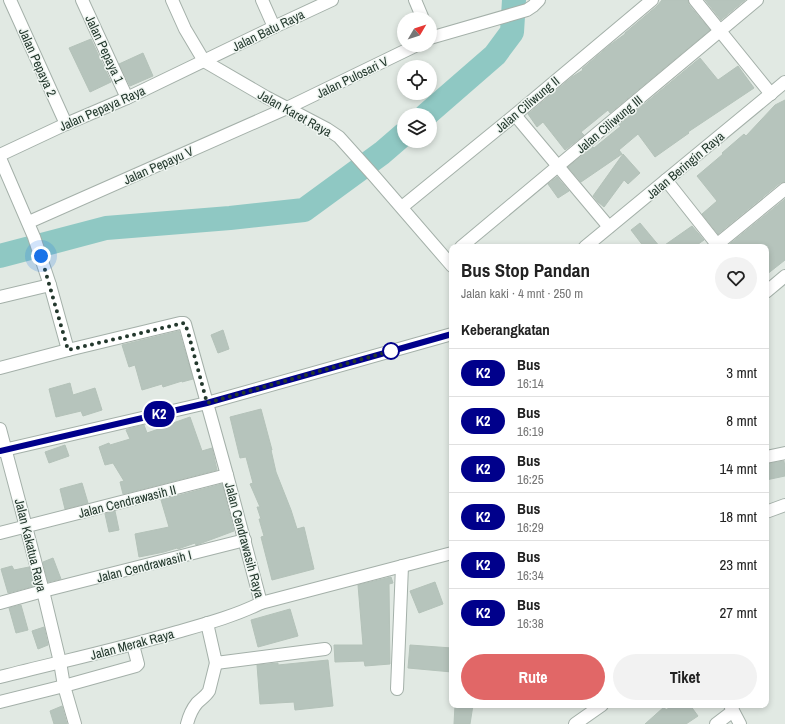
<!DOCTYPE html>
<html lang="id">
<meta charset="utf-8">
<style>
body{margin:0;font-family:"Archivo Narrow",sans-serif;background:#f2f2f2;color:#222;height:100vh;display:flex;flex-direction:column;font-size:15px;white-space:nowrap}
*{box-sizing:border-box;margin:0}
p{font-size:13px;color:#767676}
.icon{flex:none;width:22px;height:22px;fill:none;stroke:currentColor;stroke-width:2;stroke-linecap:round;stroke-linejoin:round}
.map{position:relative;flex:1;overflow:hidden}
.drawer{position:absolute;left:449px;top:244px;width:320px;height:464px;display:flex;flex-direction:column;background:#fff;border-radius:8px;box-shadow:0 2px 6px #0003}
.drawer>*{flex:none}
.badge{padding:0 8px;border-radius:13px;font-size:14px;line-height:26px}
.needle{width:26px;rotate:51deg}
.buttons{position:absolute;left:397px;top:12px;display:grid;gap:8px}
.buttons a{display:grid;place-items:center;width:40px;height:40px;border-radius:50%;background:#fff;box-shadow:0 2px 6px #0003;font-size:20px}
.you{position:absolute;width:20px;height:20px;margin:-10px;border:3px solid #fff;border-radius:50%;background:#1a73e8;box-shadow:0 0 0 6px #1a73e833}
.map>.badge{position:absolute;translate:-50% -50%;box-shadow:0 0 0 2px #fff}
h2{padding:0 12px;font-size:15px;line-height:36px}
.round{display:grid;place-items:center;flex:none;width:42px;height:42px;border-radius:21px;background:#f2f2f2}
.headline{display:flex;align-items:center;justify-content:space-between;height:68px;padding:0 12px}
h1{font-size:19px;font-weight:700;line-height:30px}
.primary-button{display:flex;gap:8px;margin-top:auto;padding:8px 12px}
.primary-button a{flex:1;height:46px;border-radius:24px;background:#e16767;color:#fff;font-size:16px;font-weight:700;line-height:46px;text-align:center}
.primary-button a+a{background:#f2f2f2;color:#222}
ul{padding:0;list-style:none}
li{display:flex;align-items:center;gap:12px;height:48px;padding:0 12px;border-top:1px solid #e0e0e0}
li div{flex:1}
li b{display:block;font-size:15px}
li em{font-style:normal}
li .badge{min-width:44px;font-weight:700;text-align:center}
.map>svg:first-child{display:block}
</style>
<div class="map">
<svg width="785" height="724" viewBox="0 0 785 724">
<rect width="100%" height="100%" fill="#e1e9e3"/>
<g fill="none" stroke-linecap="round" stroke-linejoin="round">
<g stroke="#8fc8c3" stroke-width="24">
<path d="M426,115L495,55L512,32L514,0"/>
<path d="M0,256L106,228L230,218L304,210L382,153L404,134"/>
</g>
</g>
<g fill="#b6c4bc" stroke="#b4c2b9">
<path d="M662,0H688L689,5L710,30L610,113L608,110L581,132L584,135L565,150L543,122L537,127L528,114L572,77L583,70L582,69L610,45L625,34V33L657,6Z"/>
<path d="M705,0H745L721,20Z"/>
<path d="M91,39L111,82L90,92L69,48Z"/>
<path d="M143,53L153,76L130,86L119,64Z"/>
<path d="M700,58L718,80L738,66L754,88L688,132L689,133L655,157L638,134L619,150L622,154L581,182L568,167L593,147L594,148L621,126L619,125Z"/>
<path d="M785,100V182L780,183L718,234L702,214L717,201L697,176L723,154L722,153L744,134L746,136L775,105Z"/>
<path d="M623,154L640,173L628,184L624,180L604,207L598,202L593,196Z"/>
<path d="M557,177L569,191L558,198L548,184Z"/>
<path d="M785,199V260L766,275V247H726Z"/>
<path d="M640,223L660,247H644L631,230Z"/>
<path d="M692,226L704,240L694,247H662Z"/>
<path d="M223,330L229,349L218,353L211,335Z"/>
<path d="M179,331L193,379L182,382V381L163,387L162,384L142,390L135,365L129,367L122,345Z"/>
<path d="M70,383L73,395L95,388L102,410L83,416L81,411L56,417L49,389Z"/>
<path d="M261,409L272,450H271L276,472L291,510L297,529L304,527L314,569L272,580L261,537L264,536L259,519H261L257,507H260L250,484L253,483L246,457L240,458L230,417Z"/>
<path d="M190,417L202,451L212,448L217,470L123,494L120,482L124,481L113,463L105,465L99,447L109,443L110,445L130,439L126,430L128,429L144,425L147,433L173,424V423Z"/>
<path d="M65,445L69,456L49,463L45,452Z"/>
<path d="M784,461L785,467V476L766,480V464Z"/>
<path d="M82,483L88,503L65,509L60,489Z"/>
<path d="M222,484L234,531L199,544L196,545L195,543L178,549L177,548L164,552L139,557L135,534L169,527L161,500Z"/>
<path d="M115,511L119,530L109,532L105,514Z"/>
<path d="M53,558L61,579L48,582L43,562Z"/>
<path d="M12,566L14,570L29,567L34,586L8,593L1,569Z"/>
<path d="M391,577L393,583L389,584L390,664L365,666L364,661L335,662L334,645H363L358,585Z"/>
<path d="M435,582L443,604L419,613L410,591Z"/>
<path d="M21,605L28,630L16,633L9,608Z"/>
<path d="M290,609L298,636L258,647L251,620Z"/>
<path d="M44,627L48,645L38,649L32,631Z"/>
<path d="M410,645L452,648V672L408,668Z"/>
<path d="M328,660L333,706L295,710L294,702L260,704L257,665L278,663V665Z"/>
<path d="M455,705H473L470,724H454Z"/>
<path d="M673,705H690L698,716L686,724H645L664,707L666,710Z"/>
<path d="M62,706L67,724H54L50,711Z"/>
</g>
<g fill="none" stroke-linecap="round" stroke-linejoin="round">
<defs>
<g id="minor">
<path d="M10,0L66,124"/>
<path d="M82,0L127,98"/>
<path d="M262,0L274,27"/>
<path d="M415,0L423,19"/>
<path d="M695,0L771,94"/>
<path d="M430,38L527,10L533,6L539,0"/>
<path d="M515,115L609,227"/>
<path d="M0,155L66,124L127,98L274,27L332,0"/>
<path d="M0,158L34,237L50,285"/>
<path d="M666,180L719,247"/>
<path d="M402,207L515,115L652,0"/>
<path d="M29,222L287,108L417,45"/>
<path d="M461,247L757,0"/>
<path d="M714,247L785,189"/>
<path d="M766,292L785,276"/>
<path d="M0,297L50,285L68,350"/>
<path d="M0,368L68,350L180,323H184L185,324L227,475L261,603"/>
<path d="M0,429L43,591L60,662L64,686L75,724"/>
<path d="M766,457L785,453"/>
<path d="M766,512L785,505"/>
<path d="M0,533L227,475"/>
<path d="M0,603L43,591L245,540"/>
<path d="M207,623L216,663L325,649"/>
<path d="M0,677C59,662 119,649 177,632C205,624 235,616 261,603L452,553"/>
<path d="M397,689L402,566"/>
<path d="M0,702L64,686L136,666L138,664L133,645"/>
<path d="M187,724C189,716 192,709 197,703C201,699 206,696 209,691L216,663"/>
<path d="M575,724L602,705"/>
<path d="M716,724L733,711"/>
</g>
<g id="tertiary">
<path d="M172,0L185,29L204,61L266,97L327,129L339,137L375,177L452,266"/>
<path d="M585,247L785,82"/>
<path d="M0,451L207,403L452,334"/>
<path d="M730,705L740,724"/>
</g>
</defs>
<use href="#minor" stroke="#a4b0a9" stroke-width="14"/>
<use href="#tertiary" stroke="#a4b0a9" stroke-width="14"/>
<use href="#minor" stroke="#fff" stroke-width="12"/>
<use href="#tertiary" stroke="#fff" stroke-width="12"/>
</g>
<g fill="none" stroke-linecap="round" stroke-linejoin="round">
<defs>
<path id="line" d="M0,451L207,403L452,334"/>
</defs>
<use href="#line" stroke="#fff" stroke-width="9"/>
<use href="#line" stroke="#00008b" stroke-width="6"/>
<path stroke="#23382d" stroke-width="4" stroke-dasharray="0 7.2" d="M41,256L68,350L184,323L185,324L188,332L207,403L391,351"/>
</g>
<circle fill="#fff" stroke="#00008b" stroke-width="2" cx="391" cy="351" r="8"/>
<g text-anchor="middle" stroke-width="3" stroke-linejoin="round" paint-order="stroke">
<g font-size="13" fill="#23382d" stroke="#f0f6f2">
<text transform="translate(268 30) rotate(-26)" y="5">Jalan Batu Raya</text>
<text transform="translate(105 49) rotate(65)" y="5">Jalan Pepaya 1</text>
<text transform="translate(38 62) rotate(66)" y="5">Jalan Pepaya 2</text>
<text transform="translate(352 77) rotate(-26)" y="5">Jalan Pulosari V</text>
<text transform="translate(527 104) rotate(-40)" y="5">Jalan Ciliwung II</text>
<text transform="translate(102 108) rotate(-24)" y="5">Jalan Pepaya Raya</text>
<text transform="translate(295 113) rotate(29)" y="5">Jalan Karet Raya</text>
<text transform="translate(609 124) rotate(-40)" y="5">Jalan Ciliwung III</text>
<text transform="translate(158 165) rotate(-24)" y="5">Jalan Pepayu V</text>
<text transform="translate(685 165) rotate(-40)" y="5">Jalan Beringin Raya</text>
<text transform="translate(127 501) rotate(-14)" y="5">Jalan Cendrawasih II</text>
<text transform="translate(245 540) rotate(75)" y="5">Jalan Cendrawasih Raya</text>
<text transform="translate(31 545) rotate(76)" y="5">Jalan Kakatua Raya</text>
<text transform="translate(144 566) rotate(-14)" y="5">Jalan Cendrawasih I</text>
<text transform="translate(132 644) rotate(-15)" y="5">Jalan Merak Raya</text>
</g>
</g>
</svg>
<div class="buttons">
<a><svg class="needle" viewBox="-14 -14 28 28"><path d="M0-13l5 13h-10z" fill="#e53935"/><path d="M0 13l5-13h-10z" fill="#767676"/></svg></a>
<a><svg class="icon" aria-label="locate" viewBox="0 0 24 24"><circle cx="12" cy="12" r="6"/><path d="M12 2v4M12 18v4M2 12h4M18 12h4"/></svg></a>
<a><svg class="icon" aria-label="layers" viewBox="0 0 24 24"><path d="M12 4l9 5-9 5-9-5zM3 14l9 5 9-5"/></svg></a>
</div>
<div class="you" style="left:41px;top:256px"></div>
<b class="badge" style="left:159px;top:414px;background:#00008b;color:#fff">K2</b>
<section class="drawer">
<div class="headline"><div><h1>Bus Stop Pandan</h1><p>Jalan kaki · 4 mnt · 250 m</p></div><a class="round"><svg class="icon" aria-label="heart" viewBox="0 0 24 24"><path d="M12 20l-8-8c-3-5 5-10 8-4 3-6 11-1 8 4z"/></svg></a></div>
<h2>Keberangkatan</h2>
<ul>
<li><span class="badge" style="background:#00008b;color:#fff">K2</span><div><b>Bus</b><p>16:14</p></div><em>3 mnt</em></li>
<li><span class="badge" style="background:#00008b;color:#fff">K2</span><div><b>Bus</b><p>16:19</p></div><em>8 mnt</em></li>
<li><span class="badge" style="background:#00008b;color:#fff">K2</span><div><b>Bus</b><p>16:25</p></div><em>14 mnt</em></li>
<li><span class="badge" style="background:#00008b;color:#fff">K2</span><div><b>Bus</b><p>16:29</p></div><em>18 mnt</em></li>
<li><span class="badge" style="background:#00008b;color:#fff">K2</span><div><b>Bus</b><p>16:34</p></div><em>23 mnt</em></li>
<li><span class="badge" style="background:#00008b;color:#fff">K2</span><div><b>Bus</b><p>16:38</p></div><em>27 mnt</em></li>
</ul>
<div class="primary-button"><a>Rute</a><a>Tiket</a></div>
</section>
</div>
